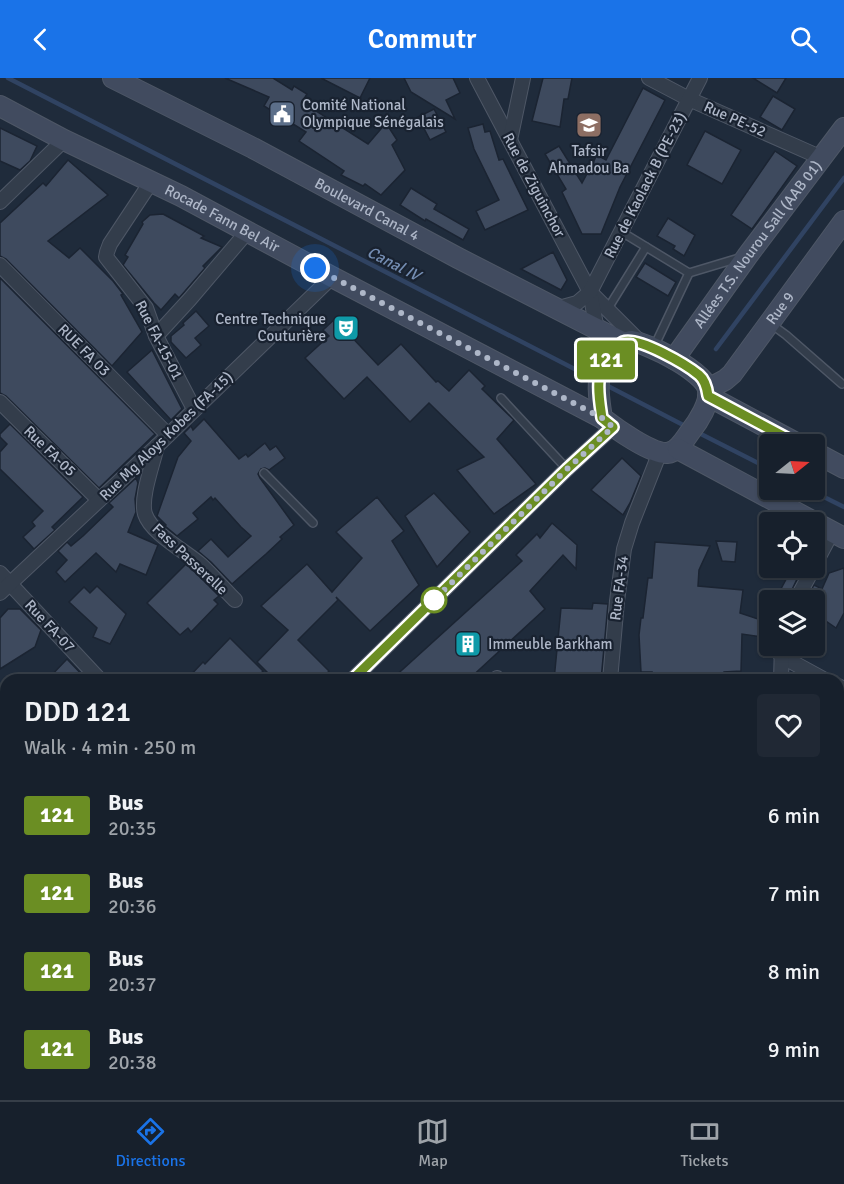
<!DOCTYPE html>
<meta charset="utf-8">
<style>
body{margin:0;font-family:Signika,sans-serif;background:#202834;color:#f1f3f6;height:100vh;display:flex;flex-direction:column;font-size:22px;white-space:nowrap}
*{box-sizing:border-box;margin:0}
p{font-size:20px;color:#9ea3a9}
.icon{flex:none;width:33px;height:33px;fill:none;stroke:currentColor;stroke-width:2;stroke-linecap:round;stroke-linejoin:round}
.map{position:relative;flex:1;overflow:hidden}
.sheet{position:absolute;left:0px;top:596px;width:844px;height:428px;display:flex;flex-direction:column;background:#17202c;border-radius:18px 18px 0 0;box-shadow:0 2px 4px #0004,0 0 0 2px #363e48}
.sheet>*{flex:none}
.badge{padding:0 12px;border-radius:4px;font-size:21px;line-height:39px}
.needle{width:39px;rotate:72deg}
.fabs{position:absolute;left:759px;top:356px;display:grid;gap:12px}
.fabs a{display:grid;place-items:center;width:66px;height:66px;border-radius:6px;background:#17202c;box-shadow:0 2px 4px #0004,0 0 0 2px #363e48;font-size:30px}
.you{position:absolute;width:30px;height:30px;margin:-15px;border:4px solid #fff;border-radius:50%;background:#1a73e8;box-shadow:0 0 0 9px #1a73e833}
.map>.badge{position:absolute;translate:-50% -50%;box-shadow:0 0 0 3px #fff}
.round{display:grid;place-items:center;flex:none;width:63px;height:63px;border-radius:6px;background:#202834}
.headline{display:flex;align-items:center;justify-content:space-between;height:102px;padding:0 24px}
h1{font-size:28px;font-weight:600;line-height:45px}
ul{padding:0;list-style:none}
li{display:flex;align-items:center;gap:18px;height:78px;padding:0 24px}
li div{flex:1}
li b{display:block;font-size:22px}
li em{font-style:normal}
li .badge{min-width:66px;font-weight:700;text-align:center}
header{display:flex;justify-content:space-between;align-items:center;height:78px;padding:0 24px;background:#1a73e8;color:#fff;font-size:27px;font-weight:600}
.menu{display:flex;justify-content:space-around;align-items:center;height:84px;border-top:2px solid #363e48;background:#17202c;font-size:16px;color:#9ea3a9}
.menu a{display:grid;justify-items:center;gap:3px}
.menu .on{color:#1a73e8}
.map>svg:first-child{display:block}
</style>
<header><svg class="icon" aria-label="back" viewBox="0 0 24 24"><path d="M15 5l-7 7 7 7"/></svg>Commutr<svg class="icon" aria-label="search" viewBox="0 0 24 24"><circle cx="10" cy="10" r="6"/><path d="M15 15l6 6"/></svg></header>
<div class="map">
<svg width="844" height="1022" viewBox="0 0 844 1022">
<rect width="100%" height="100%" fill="#1f2b3b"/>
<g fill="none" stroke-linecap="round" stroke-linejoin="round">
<g stroke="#304362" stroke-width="4.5">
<path d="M8,0L594,301"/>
<path d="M716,271L844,100"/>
<path d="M604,306L687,349"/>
<path d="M697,354L770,391"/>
<path d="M808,411L844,429"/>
</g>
</g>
<g fill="#3e4a5e" stroke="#1b2432" stroke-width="1.5">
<path d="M225,0H273L292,12L294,8L307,16L302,24L368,66L386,45L397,62L392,67L405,92L381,117L365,106L363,108L341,97L344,93L299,63L306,54L264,28L269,19Z"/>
<path d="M321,0H370L360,20Z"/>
<path d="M404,0H453L460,15L446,22L455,41L411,14Z"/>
<path d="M543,0H572L568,21H564L560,49L532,43Z"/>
<path d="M753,0H786L777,15Z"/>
<path d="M643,10L665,22L620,109L601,156H582L562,114L566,111L545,76L559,68L582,105L597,77L606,82Z"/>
<path d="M773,18L795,31L782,52L760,39Z"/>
<path d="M434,31L446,54L430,62L418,39Z"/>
<path d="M483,46L485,54L490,53L499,82L503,81L528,132L485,152L476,133L499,122L474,71L468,50Z"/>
<path d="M0,50L37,68L30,83L20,92L0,83Z"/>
<path d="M705,53L741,72L722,106L687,87Z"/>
<path d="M775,73L797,88L752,151L731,137Z"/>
<path d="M68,82L108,117L48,163L69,180L80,170L113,203L123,216L121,217L142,254L112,288L6,181L0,178V145L43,105L46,108Z"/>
<path d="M411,110L437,126L434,131L469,151L463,162L426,141L425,143L400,127Z"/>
<path d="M163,136L204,158L201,160L222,169L203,188L205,190L179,220L175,216L161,232L154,225L123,187L128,179L125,177L143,146L142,144L150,137Z"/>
<path d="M668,140L695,157L684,178L673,171L675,168L657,158Z"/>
<path d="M553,174L567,202L561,212L521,191Z"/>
<path d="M645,185L676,204L668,218L636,199Z"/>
<path d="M0,200L155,356L99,410L6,318L0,315Z"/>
<path d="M196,233L209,248L195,260L201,267L186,280L171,264V258L184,247L183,245Z"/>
<path d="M338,238L346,253L378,287L401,266L436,304L438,303L449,313L469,292L485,308L482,311L514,342L497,361L536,406L494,436L457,392L484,379L429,325L410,344L367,299L344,321L305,280L329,258L323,252Z"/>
<path d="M152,272L182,331L171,342L127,294Z"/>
<path d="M204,341L239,381L246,376L248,379L265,365L270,372L276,368L285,380L269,392L265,390L261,391L258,396L260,400L294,447L280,459L282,461L266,476L232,506L211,484L198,473L211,461L228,479L251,458L241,449L215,420L213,422L211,419L193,435L198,441L177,458L165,448L166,447L157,438L178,379L191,363L184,355L191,348L193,352Z"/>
<path d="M10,346L83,419L52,449L55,452L34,471L23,459L35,448L32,444L43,433L0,391V374L7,366L0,359V356Z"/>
<path d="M622,380L641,398L630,425L623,437L591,412Z"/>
<path d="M136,400L138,405L135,421L136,434L128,454L158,467L146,497L120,486L116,494L96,475L65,504L56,494L67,482L58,473L67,464L71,468L83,458L113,429L109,425Z"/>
<path d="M434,415L470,454L437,489L405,438Z"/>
<path d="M377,419L404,453L392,463L419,507L370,553L336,519L338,522L298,562L329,593L321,602H275L257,584L288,552L261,528L307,486L332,514L362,480L336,454Z"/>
<path d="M552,445L577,467L576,491L563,477L530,513L545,531L468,602H391L522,483L516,477L537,456L540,460Z"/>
<path d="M716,463L737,464L735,484L722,483Z"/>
<path d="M655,464L710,468L699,492L698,508L743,512L740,535L770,545V560L742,556L741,593L724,594L723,602H651L652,594H641L639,557L641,540H643L648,500H652Z"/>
<path d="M186,486L198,497L219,518L214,522L218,526L191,554L188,550L180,557L147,525Z"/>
<path d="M844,490V535L836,550L823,541L814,545V522H806L814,507L822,511L829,495Z"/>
<path d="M790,494L798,499L787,522H775Z"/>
<path d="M97,508L126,536L110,566L93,559L97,550L69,524L84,509L90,515Z"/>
<path d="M593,525L608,526L601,602H554L561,530L592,531Z"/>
<path d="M8,531H20L41,552L35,569L0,591V540Z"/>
<path d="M230,560L263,593L255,602H186L203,584L205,586Z"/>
<path d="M67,581L87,602H47Z"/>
</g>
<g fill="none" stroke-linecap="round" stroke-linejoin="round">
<defs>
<g id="lane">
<path d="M620,153L689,195L739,180"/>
<path d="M607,232L646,169"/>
<path d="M771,246L786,257L842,306"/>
<path d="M654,269L689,195"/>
<path d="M501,320L567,391"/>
<path d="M264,395L313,445"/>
</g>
<g id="street">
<path d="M477,0L590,214L640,264"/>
<path d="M649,0L689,21L822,80"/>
<path d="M510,62L523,0"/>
<path d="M151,104L110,166L107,174L106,179L146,230L156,258L194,331"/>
<path d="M0,124L64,62"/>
<path d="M0,187L168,357"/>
<path d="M590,214L597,252L600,292"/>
<path d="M555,231L577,225L590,214L700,0"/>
<path d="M156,258L190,221L247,154"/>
<path d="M0,324L99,422"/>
<path d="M157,368C153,386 140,420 145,436C151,455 185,473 200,486C212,497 223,510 235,522"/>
<path d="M814,488L832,454"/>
<path d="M0,495L100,602"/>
<path d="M0,515L157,368L332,199"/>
<path d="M796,522L814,489"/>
<path d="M781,578L825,602"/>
<path d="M352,602L567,391L613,349"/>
<path d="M496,602L497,600"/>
<path d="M610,602L617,523L624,471L632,445L660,374"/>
<path d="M781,602L782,567"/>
<path d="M838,608L844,611"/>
<path d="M0,660L6,666"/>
<path d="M838,743H844"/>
<path d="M838,873L844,872"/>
<path d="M0,941L6,935"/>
<path d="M197,1017L202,1022"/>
<path d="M310,1022L316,1017"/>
<path d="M469,1022L475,1017"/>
<path d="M512,1022L518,1017"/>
<path d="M563,1022L564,1017"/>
</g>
<g id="secondary">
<path id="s1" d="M113,0L253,70L458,180L622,264"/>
<path id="s2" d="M0,28L64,62L181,118L332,199L602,340"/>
<path d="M631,263C650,266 703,293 708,311C711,324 698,344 690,354C684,362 678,374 667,375C651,376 615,350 602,340C598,315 594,296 612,276C619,267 620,265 631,263Z"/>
<path id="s3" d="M674,281L748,177L844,50"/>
<path id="s4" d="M708,311L725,302L732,296L844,143"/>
<path d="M708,318L798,366"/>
<path d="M678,371L814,444"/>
<path d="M814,374L844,390"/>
<path d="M814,444L844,460"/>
</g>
</defs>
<use href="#lane" stroke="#4e5766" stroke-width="10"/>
<use href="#street" stroke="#4e5766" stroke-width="16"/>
<use href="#secondary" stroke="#4e5766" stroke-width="22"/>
<g stroke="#3c5457" stroke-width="3" stroke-dasharray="4.5 4.5" stroke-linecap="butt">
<path d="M838,992H844"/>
<path d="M771,1017L772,1022"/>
<path d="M634,1022L664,1017"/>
</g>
<use href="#lane" stroke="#333d4b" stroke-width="7"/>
<use href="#street" stroke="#333d4b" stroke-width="14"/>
<use href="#secondary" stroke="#414b5f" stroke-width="20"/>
</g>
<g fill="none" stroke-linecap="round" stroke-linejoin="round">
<defs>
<path id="line" d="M352,602L567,391L613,349L602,340C598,313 594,295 613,274C616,271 619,266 623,264C638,258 687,287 699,297C705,302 707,310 708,318L798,366"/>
</defs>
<use href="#line" stroke="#fff" stroke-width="14"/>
<use href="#line" stroke="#6b8e23" stroke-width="9"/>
<path stroke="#aeb7c8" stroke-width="6" stroke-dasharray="0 10.8" d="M315,190L602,340L613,349L567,391L431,525L434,522"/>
</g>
<defs>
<symbol id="civic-square" viewBox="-11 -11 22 22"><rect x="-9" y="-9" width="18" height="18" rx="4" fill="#5c6f8a" stroke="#192230"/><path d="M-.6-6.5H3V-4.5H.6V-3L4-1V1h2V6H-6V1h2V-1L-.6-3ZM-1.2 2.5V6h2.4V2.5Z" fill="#fff"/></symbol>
<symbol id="school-square" viewBox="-11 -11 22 22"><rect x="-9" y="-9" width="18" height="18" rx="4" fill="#8d6e63" stroke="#192230"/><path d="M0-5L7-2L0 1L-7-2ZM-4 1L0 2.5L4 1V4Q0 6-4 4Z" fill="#fff"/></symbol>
<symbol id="theatre-square" viewBox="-11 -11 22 22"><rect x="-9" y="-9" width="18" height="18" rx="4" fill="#0f9aa8" stroke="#192230"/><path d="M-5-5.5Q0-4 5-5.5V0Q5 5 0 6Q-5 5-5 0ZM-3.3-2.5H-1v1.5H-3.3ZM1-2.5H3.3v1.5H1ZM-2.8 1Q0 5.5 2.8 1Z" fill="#fff"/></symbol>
<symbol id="building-square" viewBox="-11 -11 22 22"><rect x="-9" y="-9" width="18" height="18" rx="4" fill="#0f9aa8" stroke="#192230"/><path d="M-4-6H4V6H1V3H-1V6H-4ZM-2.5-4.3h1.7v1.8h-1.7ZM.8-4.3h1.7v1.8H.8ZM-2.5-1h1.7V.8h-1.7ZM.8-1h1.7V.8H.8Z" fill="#fff"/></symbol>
</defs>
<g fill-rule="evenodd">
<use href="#civic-square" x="267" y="21" width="30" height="30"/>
<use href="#school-square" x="574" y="32" width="30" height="30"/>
<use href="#theatre-square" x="331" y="235" width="30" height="30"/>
<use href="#building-square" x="453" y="551" width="30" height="30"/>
</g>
<circle fill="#fff" stroke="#6b8e23" stroke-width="3" cx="434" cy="522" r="12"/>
<g text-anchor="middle" stroke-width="4.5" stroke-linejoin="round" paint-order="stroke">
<g font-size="15" fill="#aeb7c8" stroke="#192230" text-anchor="start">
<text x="302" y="32">Comité National<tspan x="302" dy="17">Olympique Sénégalais</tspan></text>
<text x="589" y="78" text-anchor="middle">Tafsir<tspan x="589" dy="17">Ahmadou Ba</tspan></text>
<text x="326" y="246" text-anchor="end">Centre Technique<tspan x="326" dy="17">Couturière</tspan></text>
<text x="488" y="571">Immeuble Barkham</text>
</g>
<g font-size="15" fill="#aeb7c8" stroke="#192230">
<text transform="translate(735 41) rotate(24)" y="5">Rue PE-52</text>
<text transform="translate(534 107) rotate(62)" y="5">Rue de Ziguinchor</text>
<text transform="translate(645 107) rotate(-63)" y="5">Rue de Kaolack B (PE-23)</text>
<text dy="5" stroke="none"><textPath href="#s1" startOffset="286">Boulevard Canal 4</textPath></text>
<text dy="5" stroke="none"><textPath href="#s2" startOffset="249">Rocade Fann Bel Air</textPath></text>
<text dy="5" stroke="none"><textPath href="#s3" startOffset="142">Allées T.S. Nourou Sall (AAB 01)</textPath></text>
<text dy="5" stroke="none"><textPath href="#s4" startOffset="110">Rue 9</textPath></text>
<text transform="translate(159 262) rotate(63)" y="5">Rue FA-15-01</text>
<text transform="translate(84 272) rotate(45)" y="5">RUE FA 03</text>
<text transform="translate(166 358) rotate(-44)" y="5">Rue Mg Aloys Kobes (FA-15)</text>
<text transform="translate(50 373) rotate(44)" y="5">Rue FA-05</text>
<text transform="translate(190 481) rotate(43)" y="5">Fass Passerelle</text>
<text transform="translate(619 510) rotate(-83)" y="5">Rue FA-34</text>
<text transform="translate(50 548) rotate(47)" y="5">Rue FA-07</text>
</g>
<g font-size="16" font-style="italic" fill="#748db2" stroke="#192230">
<text transform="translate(394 185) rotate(27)" y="6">Canal IV</text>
</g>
</g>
</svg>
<div class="fabs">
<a><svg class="needle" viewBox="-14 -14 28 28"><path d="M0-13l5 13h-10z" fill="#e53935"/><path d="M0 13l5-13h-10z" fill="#9ea3a9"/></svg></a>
<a><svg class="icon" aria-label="locate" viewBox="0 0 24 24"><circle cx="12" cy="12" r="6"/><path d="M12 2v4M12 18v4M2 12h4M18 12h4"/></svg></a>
<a><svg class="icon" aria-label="layers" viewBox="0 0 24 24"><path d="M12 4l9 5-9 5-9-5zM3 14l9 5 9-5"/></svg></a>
</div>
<div class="you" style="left:315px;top:190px"></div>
<b class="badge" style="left:606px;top:282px;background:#6b8e23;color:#fff">121</b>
<section class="sheet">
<div class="headline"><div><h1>DDD 121</h1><p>Walk · 4 min · 250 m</p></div><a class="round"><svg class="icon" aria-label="heart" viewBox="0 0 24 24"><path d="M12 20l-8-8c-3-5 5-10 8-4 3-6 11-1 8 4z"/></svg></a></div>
<ul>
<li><span class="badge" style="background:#6b8e23;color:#fff">121</span><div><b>Bus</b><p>20:35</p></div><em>6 min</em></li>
<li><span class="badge" style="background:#6b8e23;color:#fff">121</span><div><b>Bus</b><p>20:36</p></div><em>7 min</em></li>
<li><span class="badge" style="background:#6b8e23;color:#fff">121</span><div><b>Bus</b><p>20:37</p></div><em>8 min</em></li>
<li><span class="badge" style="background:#6b8e23;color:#fff">121</span><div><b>Bus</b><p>20:38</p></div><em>9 min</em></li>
</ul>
</section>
</div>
<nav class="menu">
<a class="on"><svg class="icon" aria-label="directions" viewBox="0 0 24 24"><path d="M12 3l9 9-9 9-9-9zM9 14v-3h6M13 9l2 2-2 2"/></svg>Directions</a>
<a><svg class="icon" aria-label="map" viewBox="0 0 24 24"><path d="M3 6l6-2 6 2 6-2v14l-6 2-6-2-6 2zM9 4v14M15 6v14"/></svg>Map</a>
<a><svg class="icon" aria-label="tickets" viewBox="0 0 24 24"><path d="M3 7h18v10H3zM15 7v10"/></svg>Tickets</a>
</nav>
